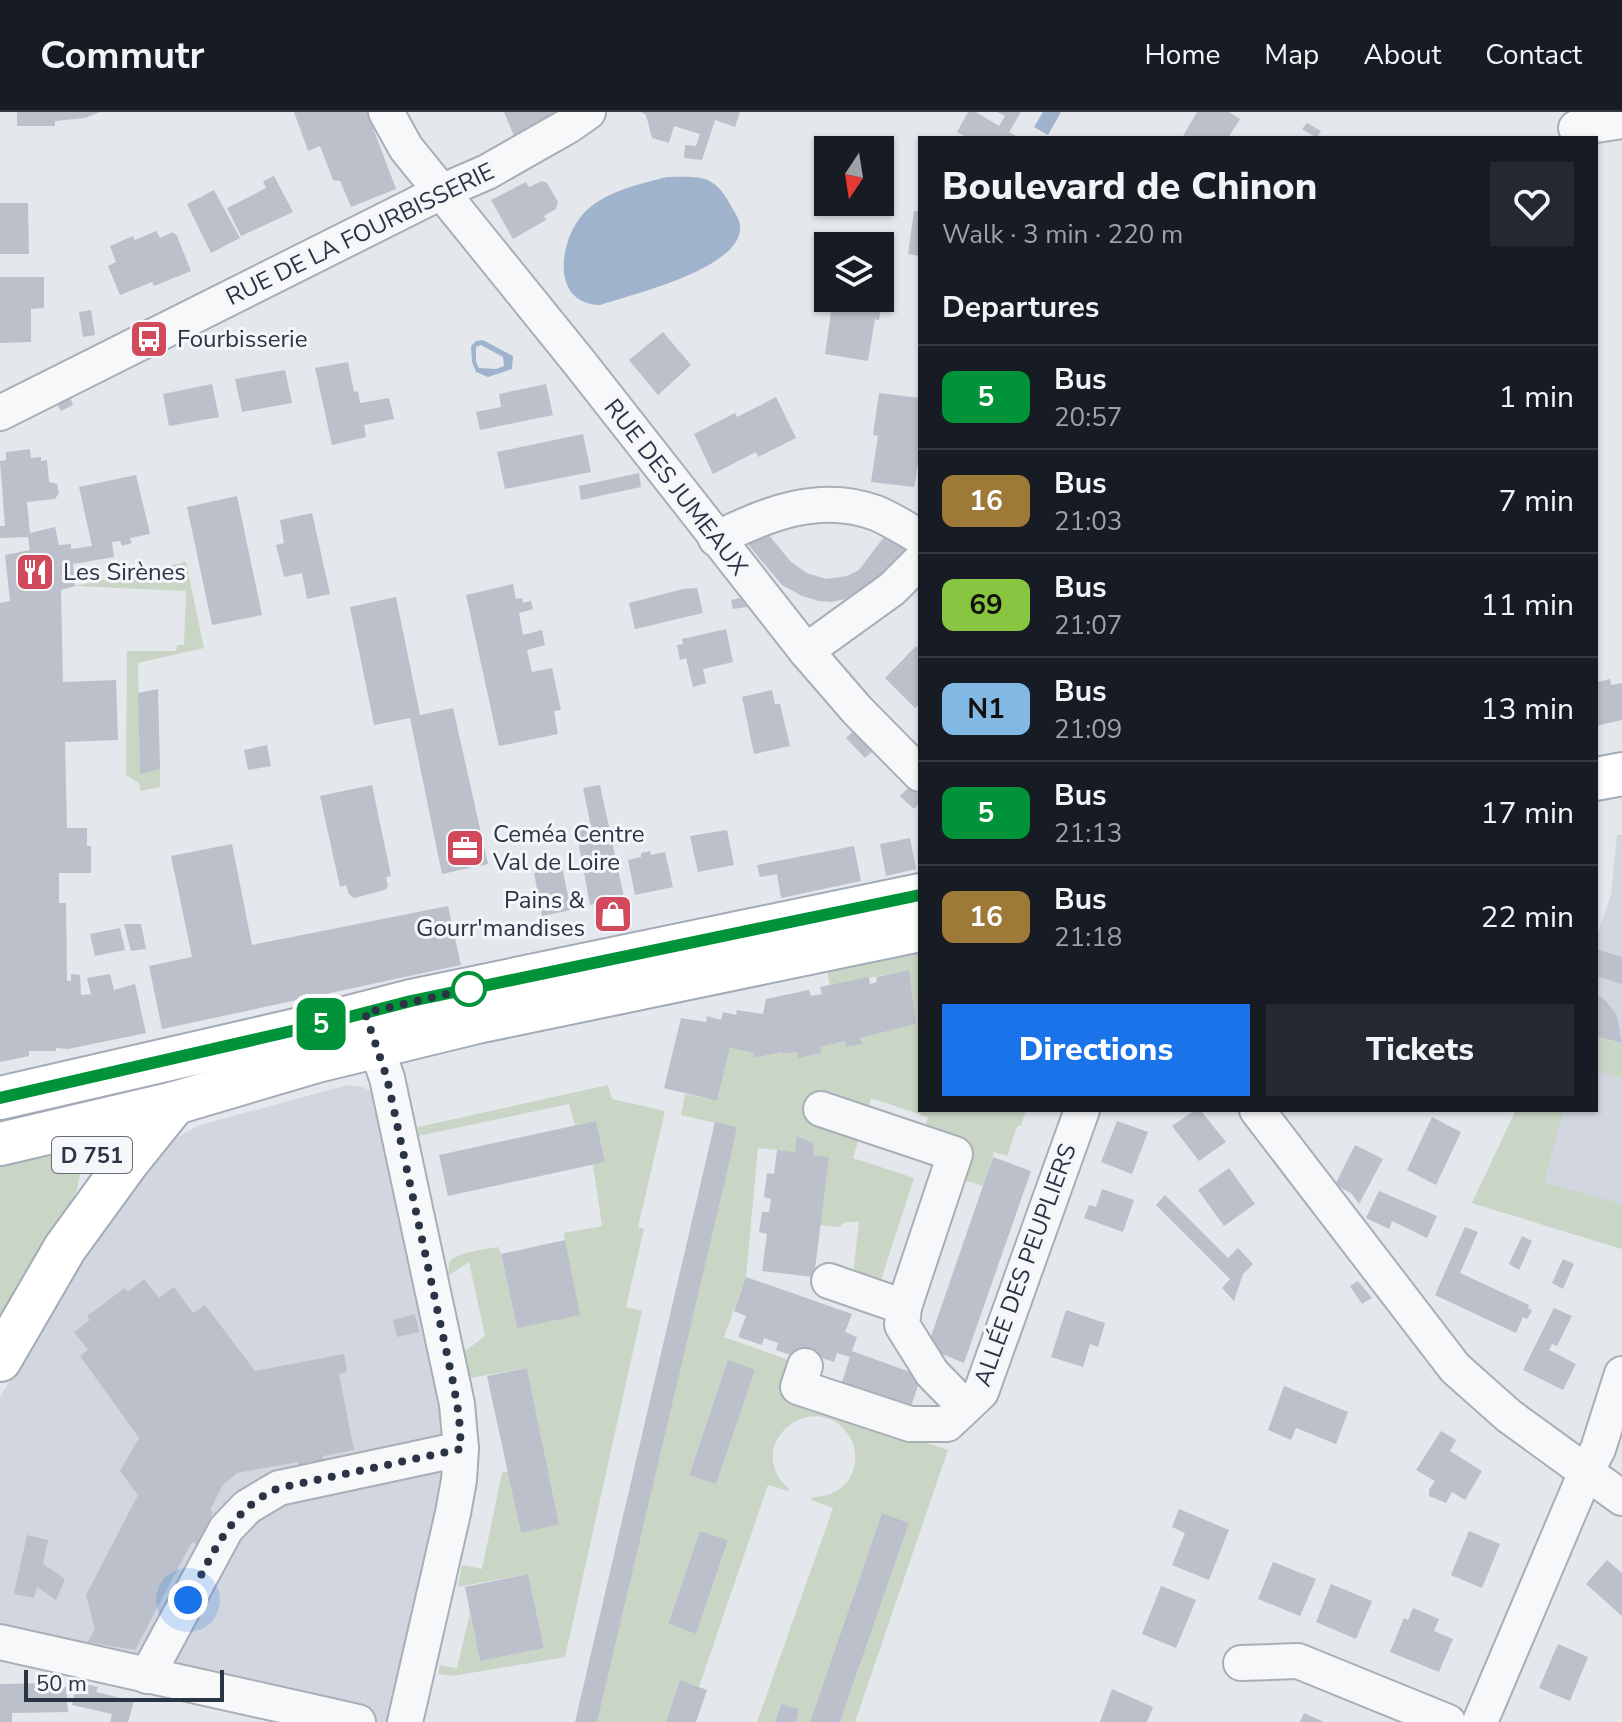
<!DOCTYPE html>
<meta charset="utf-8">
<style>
body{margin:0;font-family:"Nunito Sans",sans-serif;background:#242831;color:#f1f3f6;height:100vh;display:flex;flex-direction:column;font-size:30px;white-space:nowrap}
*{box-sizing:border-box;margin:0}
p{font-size:26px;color:#9ea1a6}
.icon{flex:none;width:44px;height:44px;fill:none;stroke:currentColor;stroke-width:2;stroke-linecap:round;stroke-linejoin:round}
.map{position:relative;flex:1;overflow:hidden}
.drawer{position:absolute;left:918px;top:24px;width:680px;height:976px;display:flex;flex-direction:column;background:#171b24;border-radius:0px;box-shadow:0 2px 6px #0004}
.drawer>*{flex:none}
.badge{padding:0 16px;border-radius:12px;font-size:28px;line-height:52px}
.needle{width:52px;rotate:192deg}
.tools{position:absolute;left:814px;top:24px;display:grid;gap:16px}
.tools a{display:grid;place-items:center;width:80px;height:80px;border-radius:0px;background:#171b24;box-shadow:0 2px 6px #0004;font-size:40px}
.scale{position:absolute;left:24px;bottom:20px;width:200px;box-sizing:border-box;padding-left:8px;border:4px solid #2b3445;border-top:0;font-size:22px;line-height:28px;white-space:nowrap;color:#2b3445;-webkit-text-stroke:6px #f4f6f9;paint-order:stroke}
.you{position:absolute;width:40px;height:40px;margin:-20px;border:6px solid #fff;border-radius:50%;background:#1a73e8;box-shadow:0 0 0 12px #1a73e833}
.map>.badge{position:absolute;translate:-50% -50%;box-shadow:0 0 0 4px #fff}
h2{padding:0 24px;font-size:30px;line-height:72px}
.round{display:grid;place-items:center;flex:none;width:84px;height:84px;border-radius:0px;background:#242831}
.summary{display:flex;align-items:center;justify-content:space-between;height:136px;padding:0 24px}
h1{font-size:38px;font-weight:800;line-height:60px}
.primary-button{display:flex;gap:16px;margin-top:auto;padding:16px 24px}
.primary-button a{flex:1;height:92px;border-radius:0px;background:#1a73e8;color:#fff;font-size:32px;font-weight:800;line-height:92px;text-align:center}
.primary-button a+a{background:#242831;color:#f1f3f6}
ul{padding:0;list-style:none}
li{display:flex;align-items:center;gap:24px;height:104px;padding:0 24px;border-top:2px solid #363941}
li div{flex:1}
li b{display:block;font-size:30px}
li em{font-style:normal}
li .badge{min-width:88px;font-weight:700;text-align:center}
header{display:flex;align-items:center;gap:48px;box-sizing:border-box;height:112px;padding:0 40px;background:#171b24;border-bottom:2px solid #363941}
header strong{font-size:38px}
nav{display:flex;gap:44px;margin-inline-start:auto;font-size:28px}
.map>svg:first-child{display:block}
</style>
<header>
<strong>Commutr</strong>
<nav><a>Home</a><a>Map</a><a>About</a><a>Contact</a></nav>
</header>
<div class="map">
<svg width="1622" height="1610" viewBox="0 0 1622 1610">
<rect width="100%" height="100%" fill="#e4e7ec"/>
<g fill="#d2d6de">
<path d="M1617,723H1622V1137L1472,1091L1516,998H1596V827L1611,783Z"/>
<path d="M348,973L362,975L392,989L457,1292L405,1610H358L0,1530V1285L109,1107L168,1030L200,1013Z"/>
</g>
<g fill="#c9d6c5" fill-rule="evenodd">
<path d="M186,450L204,536L138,551L140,661L160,657V675L140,679V672L126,663L127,539H176L177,533H184L186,479L75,474Z"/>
<path d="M920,839V998L1026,999L1021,1013L1017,1015L1007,1044L994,1040L983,1074L961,1067L923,1024L928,1005L871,986L853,1046L914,1066L881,1168L901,1175L852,1171L859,1110H846L838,1115L820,1113L828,1045L813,1043L814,1031L798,1024L795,1040L758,1036L746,1165L724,1225L794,1250L784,1283L948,1338L855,1610H840L909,1411L882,1401L810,1610H796L799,1597L781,1592L775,1610H757L833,1396L811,1388L812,1385C829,1385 845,1378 852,1361C857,1349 856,1336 850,1325C817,1272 739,1332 789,1377L788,1379L768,1373L699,1575L680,1568L666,1610H597L737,1016L681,1003L685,982L717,989L730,936L754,941L753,946L783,940L784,942L797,940L798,946L820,935L845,929L847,935L861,932L860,926L916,912L908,858L830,874L827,858ZM728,1249L755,1258L716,1371L689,1362ZM700,1419L728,1428L695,1522L668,1512Z"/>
<path d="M1596,924L1622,932V966L1596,959Z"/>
<path d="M608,973L612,987L665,999L638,1115L644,1117L626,1195L642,1199L565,1545L453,1564L438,1562L440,1553L457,1556L470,1501L480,1549L544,1536L528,1462L458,1475L462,1453L482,1457L502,1361L508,1359L521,1421L559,1411L527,1256L470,1266L465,1239L485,1224L469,1150L448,1164C448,1163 449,1152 449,1151C454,1140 488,1137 499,1135L517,1216L565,1128L564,1121L602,1114L593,1053L605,1050L596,1010L575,1013L569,992L418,1024V1015Z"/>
<path d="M1516,998H1563L1544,1071L1622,1092V1137L1472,1091Z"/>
<path d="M63,1040H78L82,1052L77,1078L37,1153L0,1212V1055Z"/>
</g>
<g fill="#9fb4cc" fill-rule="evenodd">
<path d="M1043,0H1061L1048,23L1034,15Z"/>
<path d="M667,65C698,65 713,61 730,92C733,98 740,107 740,114C744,156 630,183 600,193C550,192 559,129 583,102C603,80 639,72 667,65Z"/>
<path d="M483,228L513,244L512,257L488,265L476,260L472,250L471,234L476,229ZM481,233L503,245L504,254L496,257L479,256L476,250V235Z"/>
</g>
<g fill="#bbc0ca">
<path d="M17,0H100L85,6L55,9V14H17Z"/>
<path d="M294,0H367L396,77L351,95L340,69L333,68L320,34L308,39Z"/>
<path d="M504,0H568L517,31Z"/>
<path d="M641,0H740L735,15L715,8L702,48L684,46L685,33L696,34L700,22L674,14L669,31L652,26L646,3Z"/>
<path d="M968,0H976L999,14L1005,4L997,0H1021L1009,20L1019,26H968L957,20Z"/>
<path d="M1197,0H1229L1240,7L1228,26H1182Z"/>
<path d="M1307,11L1321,19L1317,26L1302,17Z"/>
<path d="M274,64L293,100L241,124L227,96L266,76L263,69Z"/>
<path d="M542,69L547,71L558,90L556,97L544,104L546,108L513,127L491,88L526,70L529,75Z"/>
<path d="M214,78L240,126L211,141L187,92Z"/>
<path d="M0,91H28L29,142H0Z"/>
<path d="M914,99L920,100V144L908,142Z"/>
<path d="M156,119L160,126L173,120L177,124L191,159L154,174L152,170L120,183L108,154L116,150L110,134L133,124L135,128Z"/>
<path d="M880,162L887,164L879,208L875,207L868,249L825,242L831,200H835L838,186H880Z"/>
<path d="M0,165H44V196L31,197V230L0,231Z"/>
<path d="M91,198L95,223L83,225L79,200Z"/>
<path d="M663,220L691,253L658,283L629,248Z"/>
<path d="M348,250L354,280L358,279L360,291L389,286L394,307L364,313L366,325L332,333L315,256Z"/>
<path d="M285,258L292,291L242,300L235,267Z"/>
<path d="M212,272L219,305L169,314L163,282Z"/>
<path d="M546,272L553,303L480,318L476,300L501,295L499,282Z"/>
<path d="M879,281L920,286V339L914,375L871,370L878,324L873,323Z"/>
<path d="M69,283L73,293L61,299L56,290Z"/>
<path d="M776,285L796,326L758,345L756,340L713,362L694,322L735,301L737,305Z"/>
<path d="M583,322L591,360L505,377L497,340Z"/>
<path d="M30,337L31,346L41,345V349L47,348L49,370L57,372L59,381L55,387L27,390L30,421L55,415L59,433L71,432V437L92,434L79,375L136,363L150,422L130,426L132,431L122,434L120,429L112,430L114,445L73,452L75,474L61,478L63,570L116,568L118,628L65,630L67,716H87V734H91V761H59V791H66L67,869H71V862L80,863L81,883L91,882L87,866L110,862L114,878L135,872L146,921L68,937L56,936V939H29V944L0,950V491L10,489L5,443L30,438L28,425L0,426V414H5L0,349L6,348V340Z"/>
<path d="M639,361L641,375L581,388L579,374Z"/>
<path d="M237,384L262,503L212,513L187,395Z"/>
<path d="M312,401L330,482L307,487L302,461L284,465L276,433L284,431L280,408Z"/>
<path d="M763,416L791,450L807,461L826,467L847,464L859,458L890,417L911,434L888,463L857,484L832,490L819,489L802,484L782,473L755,441L746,430Z"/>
<path d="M513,472L516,487L522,486L523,491L531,489L533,497L519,501L523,523L542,518L545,533L527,538L532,560L552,556L561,598L554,599L558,622L499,634L466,483Z"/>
<path d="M697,476L703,501L635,517L629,491L683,477Z"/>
<path d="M396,485L420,603L453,596L488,752L442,762L410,606L374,613L350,495Z"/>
<path d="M740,486L747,495L733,497L731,488Z"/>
<path d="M726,517L733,550L703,557L706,571L693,575L686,546L680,548L677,533L683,532L682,527Z"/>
<path d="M916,534L920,539V592L915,596L885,566Z"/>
<path d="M1610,567L1611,573L1622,571V608L1596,614L1598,570Z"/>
<path d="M158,577L160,657L140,662L138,581Z"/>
<path d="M772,578L775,592H780L790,634L754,642L742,585Z"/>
<path d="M853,619L873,639L865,646L846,626Z"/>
<path d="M267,633L271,654L248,658L244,638Z"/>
<path d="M372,673L391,764L386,765L388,774L385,778L354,786L349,782L346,773L340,775L320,684Z"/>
<path d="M600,673L631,818L617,820V818L606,820L601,798L611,796L610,789L590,793L576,718L591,715L583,676Z"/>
<path d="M909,675L920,684V690L914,697L900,684Z"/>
<path d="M727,718L734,753L698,760L690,724Z"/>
<path d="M910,726L916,757L886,764L880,732Z"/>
<path d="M232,732L252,833L448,794L461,853L162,917L149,854L192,845L171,744Z"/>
<path d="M854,734L861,769L781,786L777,762L760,765L757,753Z"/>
<path d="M650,739L651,743L665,740L673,775L635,783L628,748L641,745V741Z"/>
<path d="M562,755L571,798L542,804L534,761Z"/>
<path d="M124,812H141L146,837L131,839Z"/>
<path d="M120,816L125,838L95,844L90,822Z"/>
<path d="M1596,837L1622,845V872L1596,864Z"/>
<path d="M909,858L916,912L860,926L862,932L846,935L845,929L820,935L821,941L798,946L797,940L783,942V940L753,946L754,941L730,936L717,989L664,976L681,906L706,910L707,904L721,908L723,900L736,903L737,898L763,902L766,887L809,878L811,884L822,882L820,875L869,865L870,872L877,870L876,865Z"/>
<path d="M1596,882L1606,889L1617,904L1622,931L1596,924Z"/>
<path d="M1195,998H1200L1226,1030L1199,1049L1172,1014Z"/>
<path d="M1432,1005L1461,1020L1436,1073L1407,1058Z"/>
<path d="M596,1009L605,1050L448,1084L439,1043Z"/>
<path d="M1117,1009L1148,1020L1132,1062L1101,1050Z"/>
<path d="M715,1010L737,1015L732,1039L597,1610H575Z"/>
<path d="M797,1024L814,1031L813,1043L829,1045L814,1165L762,1159L767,1122L759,1120L762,1100H769L771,1087L764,1085L767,1061L774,1062L777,1038L795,1040Z"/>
<path d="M1355,1033L1383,1047L1359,1092L1351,1081L1335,1073Z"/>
<path d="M993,1045L1031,1059L964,1251L927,1236Z"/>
<path d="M1229,1056L1255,1092L1224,1114L1198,1078Z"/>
<path d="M1102,1077L1134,1088L1123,1120L1084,1106L1089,1093L1096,1095Z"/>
<path d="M1379,1079L1437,1104L1427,1126L1392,1109L1389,1117L1366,1106Z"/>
<path d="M1165,1083L1228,1146L1238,1136L1253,1152L1243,1162L1234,1189L1222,1176L1230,1167L1156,1093Z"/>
<path d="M1465,1115L1478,1120L1460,1161L1529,1193L1528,1196L1532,1199L1527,1207L1523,1205L1516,1221L1435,1183Z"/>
<path d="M1522,1124L1532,1129L1519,1158L1509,1152Z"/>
<path d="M565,1128L580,1203L517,1216L501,1142Z"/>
<path d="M1563,1147L1574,1152L1563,1177L1552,1171Z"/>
<path d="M746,1165L852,1202L845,1220L857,1225L852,1239L921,1264L909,1301L840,1276L850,1245L837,1241L834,1250L798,1238L796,1245L776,1238L778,1231L764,1226L762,1233L738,1225L746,1204L734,1199Z"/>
<path d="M144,1167L159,1186L174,1175L193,1201L205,1193L255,1259L344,1242L347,1260L339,1262L354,1338L323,1344L324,1352L298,1357V1350L237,1361L223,1373L210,1398L213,1400L197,1432L192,1430L135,1538L88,1530L95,1517L86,1483L138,1383L120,1359L139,1326L80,1244L88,1238L74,1220L90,1208L87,1204L125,1176L128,1180Z"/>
<path d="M1358,1169L1372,1186L1362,1192L1350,1174Z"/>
<path d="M1554,1196L1572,1204L1557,1234L1552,1232L1549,1238L1576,1252L1563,1278L1523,1258Z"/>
<path d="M1066,1198L1105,1211L1098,1235L1090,1232L1083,1255L1051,1245Z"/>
<path d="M415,1202L419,1220L397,1225L393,1208Z"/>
<path d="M728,1248L755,1258L716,1372L689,1363Z"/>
<path d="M527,1256L559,1412L521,1421L487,1264Z"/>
<path d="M1284,1274L1348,1300L1336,1332L1296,1316L1291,1328L1268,1318Z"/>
<path d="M1441,1319L1456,1328L1450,1339L1482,1359L1465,1388L1452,1380L1446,1391L1429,1384V1378L1435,1369L1416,1358Z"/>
<path d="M1179,1397L1229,1418L1209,1468L1172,1453L1185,1421L1172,1415Z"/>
<path d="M882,1401L909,1411L840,1610H810Z"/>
<path d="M700,1419L728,1428L696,1522L668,1512Z"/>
<path d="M1469,1419L1500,1432L1482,1476L1451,1463Z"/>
<path d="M27,1423L48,1428L43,1452L65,1467L56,1488L37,1475L34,1486L14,1482Z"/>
<path d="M1607,1448L1622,1461V1504L1586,1472Z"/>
<path d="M1273,1450L1316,1467L1300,1504L1258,1487Z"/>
<path d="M528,1462L544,1536L480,1549L465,1475Z"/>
<path d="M1331,1472L1372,1489L1356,1527L1316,1510Z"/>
<path d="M1161,1474L1196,1488L1176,1536L1142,1522Z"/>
<path d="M1413,1496L1439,1507L1434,1519L1453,1527L1439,1560L1390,1540L1404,1506L1408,1508Z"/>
<path d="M1558,1532L1588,1545L1570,1589L1539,1576Z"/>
<path d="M680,1568L707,1578L696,1610H666Z"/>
<path d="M77,1570L98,1575L96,1580L134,1589L128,1610H110L112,1602L72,1593Z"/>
<path d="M55,1571V1575H66L68,1600L12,1601V1610H0V1572Z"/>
<path d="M1112,1577L1153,1595L1147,1610H1100Z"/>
<path d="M781,1592L799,1597L796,1610H775Z"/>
<path d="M1304,1601L1324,1610H1300Z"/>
</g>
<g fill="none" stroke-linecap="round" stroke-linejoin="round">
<defs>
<g id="minor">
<path d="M386,0L406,36L579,250L806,539L857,598L920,662"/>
<path d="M1576,16L1622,9"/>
<path d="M0,301L441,80L487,60L568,14L588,0"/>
<path d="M716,427C766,402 820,380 876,401C891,407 906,417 920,425"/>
<path d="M806,539L892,477L920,449"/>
<path d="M368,911L387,966L457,1292L461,1337L459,1368L453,1401L405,1610"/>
<path d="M821,997L955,1042L904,1195L902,1213L932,1261L965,1295"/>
<path d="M1257,998L1455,1256L1509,1304L1622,1386"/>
<path d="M829,1169L904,1195"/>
<path d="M805,1254L798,1275L910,1312H947L981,1280L1082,998"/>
<path d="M0,1530L358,1610"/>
<path d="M1241,1551L1298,1549L1448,1610"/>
<path d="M147,1564L226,1417L247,1395L279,1376L461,1337"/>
<path d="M1480,1610L1586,1360L1598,1337L1622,1262"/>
</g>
<g id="major">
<path d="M1596,667L1622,662"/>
<path d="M0,986L318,913L411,889L920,783"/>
<path d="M0,1032L175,991L317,949L477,910L920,818"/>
<path d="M0,1248L65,1136L129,1048L175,991"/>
</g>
</defs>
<use href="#minor" stroke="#a9aeb7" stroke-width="38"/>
<use href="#major" stroke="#a3abb8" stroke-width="46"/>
<use href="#minor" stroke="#f7f8fa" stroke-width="34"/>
<use href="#major" stroke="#fff" stroke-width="42"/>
</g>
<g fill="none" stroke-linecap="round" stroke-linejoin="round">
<defs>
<path id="line" d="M0,986L318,913L411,889L920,783"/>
</defs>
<use href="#line" stroke="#fff" stroke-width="18"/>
<use href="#line" stroke="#00933a" stroke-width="12"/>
<path stroke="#2b3445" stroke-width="8" stroke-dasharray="0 14.4" d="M188,1488C212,1444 229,1397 279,1376L461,1337L459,1304L453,1270L387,966L365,901L469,877"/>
</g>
<defs>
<symbol id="bus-square" viewBox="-11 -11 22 22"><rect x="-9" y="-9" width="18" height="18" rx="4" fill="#d1495b" stroke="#f4f6f9"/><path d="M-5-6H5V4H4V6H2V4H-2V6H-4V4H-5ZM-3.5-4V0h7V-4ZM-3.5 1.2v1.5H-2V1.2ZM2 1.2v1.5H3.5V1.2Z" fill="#fff"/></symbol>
<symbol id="restaurant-square" viewBox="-11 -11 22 22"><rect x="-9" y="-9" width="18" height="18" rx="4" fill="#d1495b" stroke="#f4f6f9"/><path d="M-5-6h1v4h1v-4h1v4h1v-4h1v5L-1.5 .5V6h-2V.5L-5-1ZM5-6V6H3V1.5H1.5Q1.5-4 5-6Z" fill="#fff"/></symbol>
<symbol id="office-square" viewBox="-11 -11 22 22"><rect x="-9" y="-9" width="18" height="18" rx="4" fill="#d1495b" stroke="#f4f6f9"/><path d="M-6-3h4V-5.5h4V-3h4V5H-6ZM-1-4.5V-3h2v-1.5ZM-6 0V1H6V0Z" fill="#fff"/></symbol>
<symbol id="shop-square" viewBox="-11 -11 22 22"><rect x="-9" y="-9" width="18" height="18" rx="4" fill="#d1495b" stroke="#f4f6f9"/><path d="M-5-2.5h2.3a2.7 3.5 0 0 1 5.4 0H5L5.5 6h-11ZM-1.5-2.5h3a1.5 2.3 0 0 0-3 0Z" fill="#fff"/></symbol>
</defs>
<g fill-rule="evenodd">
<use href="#bus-square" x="127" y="205" width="44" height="44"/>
<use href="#restaurant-square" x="13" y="438" width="44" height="44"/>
<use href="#office-square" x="443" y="714" width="44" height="44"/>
<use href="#shop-square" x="591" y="780" width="44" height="44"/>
</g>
<circle fill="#fff" stroke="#00933a" stroke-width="4" cx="469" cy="877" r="16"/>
<g text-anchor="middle" stroke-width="6" stroke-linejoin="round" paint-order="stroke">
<rect fill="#f4f6f9" stroke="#676e7b" stroke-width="2" x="52" y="1025" width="80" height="36" rx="6"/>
<g font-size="22" font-weight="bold" fill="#2b3445">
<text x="92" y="1051">D 751</text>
</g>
<g font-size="24" fill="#2b3445" stroke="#f4f6f9">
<text transform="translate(360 122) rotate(-26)" y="8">RUE DE LA FOURBISSERIE</text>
<text transform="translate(676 375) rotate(52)" y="8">RUE DES JUMEAUX</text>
<text transform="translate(1025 1153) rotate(-70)" y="8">ALLÉE DES PEUPLIERS</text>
</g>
<g font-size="24" fill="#2b3445" stroke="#f4f6f9" text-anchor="start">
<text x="177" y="235">Fourbisserie</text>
<text x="63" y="468">Les Sirènes</text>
<text x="493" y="730">Ceméa Centre<tspan x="493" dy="28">Val de Loire</tspan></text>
<text x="585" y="796" text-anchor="end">Pains &amp;<tspan x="585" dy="28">Gourr'mandises</tspan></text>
</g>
</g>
</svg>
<div class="tools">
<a><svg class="needle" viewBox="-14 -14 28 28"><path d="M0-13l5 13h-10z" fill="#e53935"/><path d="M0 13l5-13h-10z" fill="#9ea1a6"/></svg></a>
<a><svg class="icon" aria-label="layers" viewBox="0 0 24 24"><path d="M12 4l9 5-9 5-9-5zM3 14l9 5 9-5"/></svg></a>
</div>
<div class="scale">50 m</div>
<div class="you" style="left:188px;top:1488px"></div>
<b class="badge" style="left:321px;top:912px;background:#00933a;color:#fff">5</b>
<section class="drawer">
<div class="summary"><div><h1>Boulevard de Chinon</h1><p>Walk · 3 min · 220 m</p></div><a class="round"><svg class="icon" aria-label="heart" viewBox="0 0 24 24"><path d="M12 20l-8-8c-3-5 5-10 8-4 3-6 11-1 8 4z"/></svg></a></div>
<h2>Departures</h2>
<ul>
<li><span class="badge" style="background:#00933a;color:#fff">5</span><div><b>Bus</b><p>20:57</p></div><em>1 min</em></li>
<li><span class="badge" style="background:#9e7a38;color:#fff">16</span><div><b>Bus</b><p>21:03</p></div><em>7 min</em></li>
<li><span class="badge" style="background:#88c540;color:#111">69</span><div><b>Bus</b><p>21:07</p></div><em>11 min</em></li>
<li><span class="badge" style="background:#81b8e4;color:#111">N1</span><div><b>Bus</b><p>21:09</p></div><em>13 min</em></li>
<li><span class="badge" style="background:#00933a;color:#fff">5</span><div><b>Bus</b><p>21:13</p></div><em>17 min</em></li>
<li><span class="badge" style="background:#9e7a38;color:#fff">16</span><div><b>Bus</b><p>21:18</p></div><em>22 min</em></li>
</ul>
<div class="primary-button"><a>Directions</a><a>Tickets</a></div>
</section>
</div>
